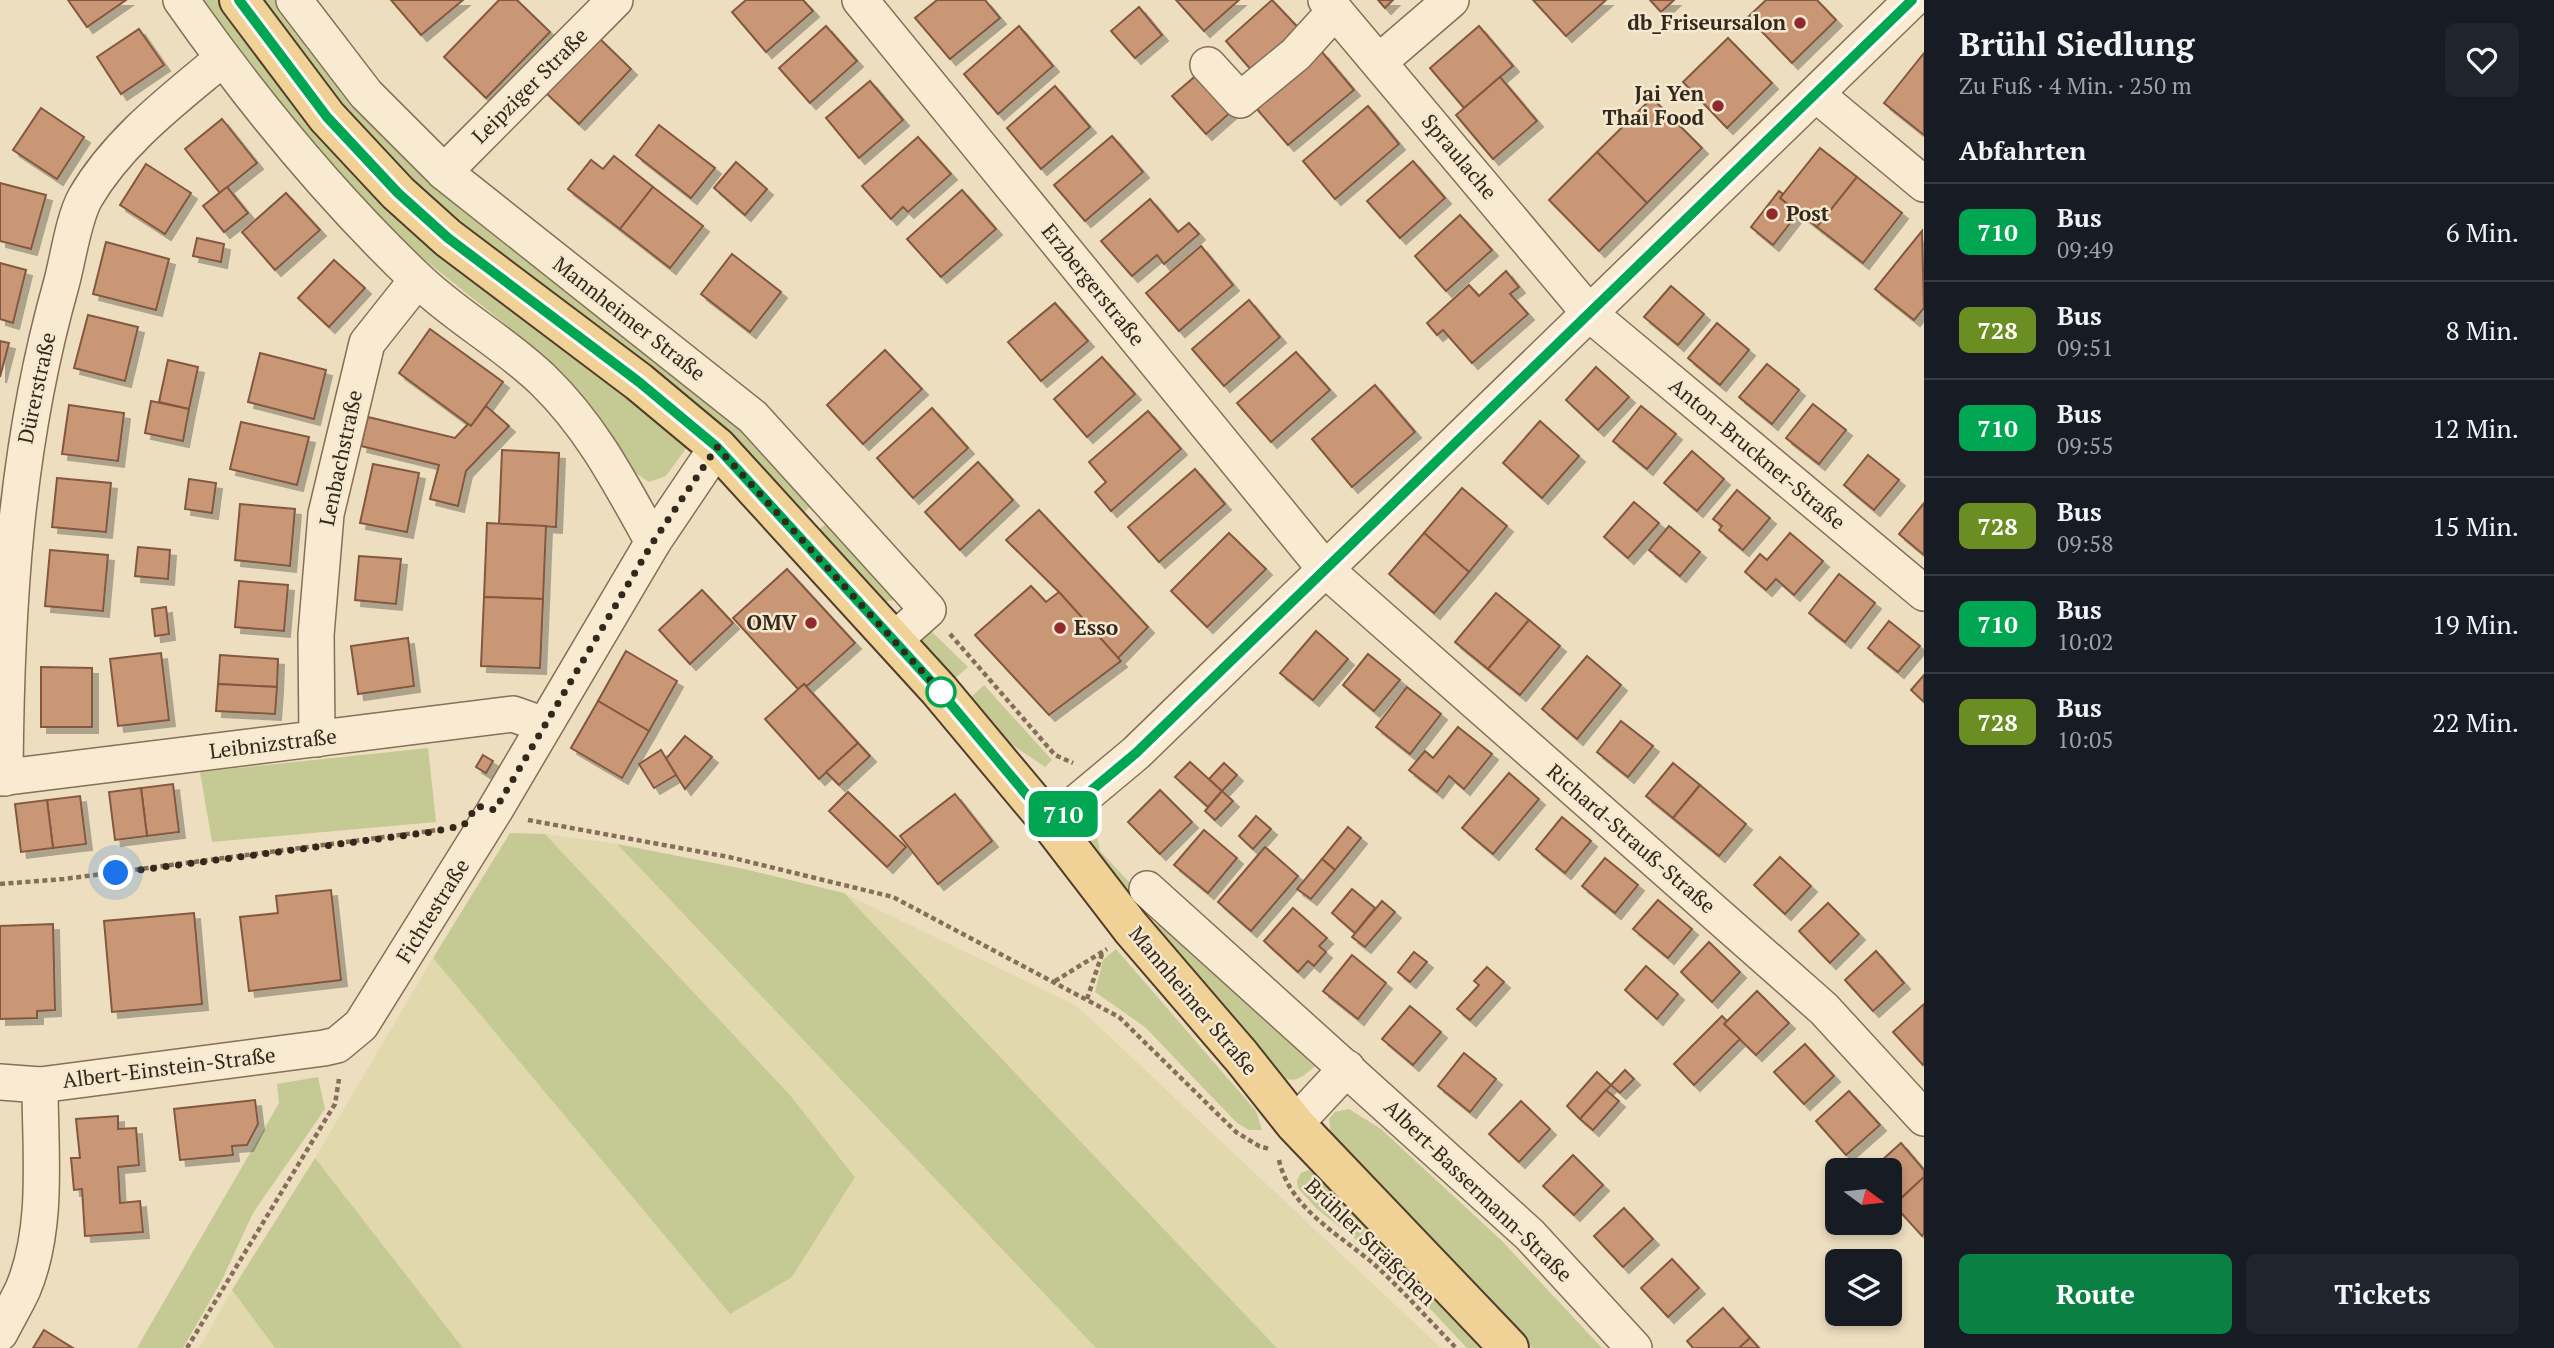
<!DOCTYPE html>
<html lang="de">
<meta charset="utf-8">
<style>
body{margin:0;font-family:"PT Serif",serif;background:#20242c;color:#f1f3f6;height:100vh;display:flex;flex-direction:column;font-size:26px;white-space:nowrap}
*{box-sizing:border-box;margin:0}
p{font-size:23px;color:#9ea1a6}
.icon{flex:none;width:38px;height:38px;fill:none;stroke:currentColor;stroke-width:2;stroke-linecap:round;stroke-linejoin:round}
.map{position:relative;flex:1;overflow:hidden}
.panel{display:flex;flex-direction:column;background:#171b24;width:630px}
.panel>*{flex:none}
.badge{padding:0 14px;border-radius:10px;font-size:24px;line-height:46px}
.needle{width:46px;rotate:105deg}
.buttons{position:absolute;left:1825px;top:1158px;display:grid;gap:14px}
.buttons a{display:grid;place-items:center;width:77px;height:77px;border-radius:10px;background:#171b24;box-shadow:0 4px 10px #0003;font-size:35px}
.you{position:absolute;width:35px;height:35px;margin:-18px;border:5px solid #fff;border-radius:50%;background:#1a73e8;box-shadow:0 0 0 10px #1a73e833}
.map>.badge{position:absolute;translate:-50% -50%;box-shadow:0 0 0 4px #fff}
h2{padding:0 35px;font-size:26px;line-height:63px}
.round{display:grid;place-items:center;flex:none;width:74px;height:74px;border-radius:10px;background:#20242c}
.head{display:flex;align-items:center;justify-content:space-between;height:119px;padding:0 35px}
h1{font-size:33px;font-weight:800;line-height:52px}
.action{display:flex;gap:14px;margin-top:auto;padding:14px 35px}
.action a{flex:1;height:80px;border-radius:10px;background:#0b8043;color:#fff;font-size:28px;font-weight:800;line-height:80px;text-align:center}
.action a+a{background:#20242c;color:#f1f3f6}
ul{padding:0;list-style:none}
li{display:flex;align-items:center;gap:21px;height:98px;padding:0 35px;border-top:2px solid #363941}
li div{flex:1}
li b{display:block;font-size:26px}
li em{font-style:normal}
li .badge{min-width:77px;font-weight:700;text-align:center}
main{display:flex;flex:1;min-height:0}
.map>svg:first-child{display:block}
</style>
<main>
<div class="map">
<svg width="1924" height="1348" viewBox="0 0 1924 1348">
<defs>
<filter id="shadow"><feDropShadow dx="6" dy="6" stdDeviation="0" flood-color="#0004"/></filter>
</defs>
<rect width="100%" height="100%" fill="#ecdebf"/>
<g fill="#e2d8ad">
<path d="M545,834L617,844L1096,1348H463L315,1158L433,958L730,1314L855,1176L790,1095Z"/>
<path d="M844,893L1077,1006L1441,1348H1277Z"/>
<path d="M232,1290L275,1348H199Z"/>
</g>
<g fill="#c5ca94">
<path d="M197,0H220L614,380L688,446L666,476L649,482L631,470L577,389L544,355L377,222L328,171Z"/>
<path d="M258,0H282L740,417L818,500L800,516L459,226L391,164L339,106Z"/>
<path d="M833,518L898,592L895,600L882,602L816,532Z"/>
<path d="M928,628L968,667L953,680L919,641Z"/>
<path d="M984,685L1052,760L1045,767L1011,744L970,698Z"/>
<path d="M428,748L436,822L212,842L200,772Z"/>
<path d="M1095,827L1100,851L1145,899L1139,909L1090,844Z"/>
<path d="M510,833L545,834L790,1095L855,1177L792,1277L730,1314L433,958Z"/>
<path d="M617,844L744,869L844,893L1277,1348H1096Z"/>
<path d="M1159,920L1314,1053L1315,1066C1301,1078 1296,1084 1278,1076L1156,929Z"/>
<path d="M1116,949L1256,1111L1262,1130H1249L1237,1123L1145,1027L1095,992L1103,960Z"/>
<path d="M318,1077L325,1109L253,1213L222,1280L183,1348H137L279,1103L277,1084Z"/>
<path d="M1349,1109L1381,1129L1502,1241L1602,1348H1532L1331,1134L1329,1119L1335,1112Z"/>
<path d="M315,1158L463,1348H275L232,1290Z"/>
<path d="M1308,1170L1316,1174L1483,1348H1467L1389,1265L1317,1209L1298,1188L1297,1180L1301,1173Z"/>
</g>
<g fill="#ca9776" stroke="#83583f" stroke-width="2" filter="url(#shadow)">
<path d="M68,0H126L87,27Z"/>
<path d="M391,0H463L421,35Z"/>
<path d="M499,0H517L550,32L486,98L444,57Z"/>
<path d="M746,0H803L813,11L766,52L732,12Z"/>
<path d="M937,0H985L1000,18L950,59L915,18Z"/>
<path d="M1176,0H1239L1204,31Z"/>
<path d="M1272,0L1307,37L1259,79L1226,41Z"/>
<path d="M1378,0H1393L1385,8Z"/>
<path d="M1533,0H1606L1566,36Z"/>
<path d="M1650,0H1674L1661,12Z"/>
<path d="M1766,0H1817L1836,20L1792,63L1748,17Z"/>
<path d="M1139,7L1162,35L1135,58L1111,31Z"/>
<path d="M826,26L857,61L810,103L779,68Z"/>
<path d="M1019,26L1053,66L998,114L964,74Z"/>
<path d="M1479,26L1513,66L1464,108L1430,68Z"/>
<path d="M139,29L164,65L121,94L97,57Z"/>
<path d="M598,37L631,69L579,124L546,93Z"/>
<path d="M1728,38L1772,83L1727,128L1683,82Z"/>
<path d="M1322,52L1354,90L1288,145L1256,108Z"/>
<path d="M1924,53V135L1884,103Z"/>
<path d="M1199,73L1232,111L1206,134L1172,96Z"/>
<path d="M1500,77L1537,121L1493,159L1456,115Z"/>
<path d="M870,81L903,120L859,158L826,118Z"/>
<path d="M1055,86L1090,127L1041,169L1007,128Z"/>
<path d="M1652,98L1702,148L1647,203L1597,152Z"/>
<path d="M1368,106L1399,144L1335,199L1303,161Z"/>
<path d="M41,108L84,137L57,179L13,150Z"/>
<path d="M222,119L257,163L220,193L185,149Z"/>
<path d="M659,125L715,168L691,198L636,155Z"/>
<path d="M1112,136L1143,172L1085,221L1054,185Z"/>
<path d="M918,137L951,174L908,212L903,207L891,219L862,186Z"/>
<path d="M1820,148L1857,177L1817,227L1780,198Z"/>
<path d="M1597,152L1647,203L1599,251L1549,200Z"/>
<path d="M614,156L653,187L620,229L568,189L591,160L603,169Z"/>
<path d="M1413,161L1445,198L1400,238L1367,201Z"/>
<path d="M736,162L767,189L745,215L714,188Z"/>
<path d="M146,164L191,193L165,234L120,205Z"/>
<path d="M1857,177L1902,213L1863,263L1817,227Z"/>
<path d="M0,183L46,195L31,249L0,241Z"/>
<path d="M227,187L248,213L224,232L203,206Z"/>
<path d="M653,187L703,226L670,268L620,229Z"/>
<path d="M962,190L996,229L941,277L907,239Z"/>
<path d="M1779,191L1783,194L1780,198L1798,213L1773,245L1751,227Z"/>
<path d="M286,193L320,230L275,270L242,232Z"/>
<path d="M1150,199L1178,232L1189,223L1199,234L1164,264L1157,255L1132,276L1101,241Z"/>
<path d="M1460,215L1492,250L1446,291L1415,256Z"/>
<path d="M1922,231L1924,308L1914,320L1875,289Z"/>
<path d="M197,238L224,244L221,262L193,256Z"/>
<path d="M106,242L169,259L156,310L93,294Z"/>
<path d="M1201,246L1233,285L1179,331L1146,293Z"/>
<path d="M732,254L781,292L750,332L701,294Z"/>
<path d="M334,260L365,288L329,327L298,298Z"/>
<path d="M0,263L26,270L13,323L0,319Z"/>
<path d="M1506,271L1519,287L1510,294L1528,314L1472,363L1443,330L1437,335L1427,323L1469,285L1479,296Z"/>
<path d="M1671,286L1704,314L1678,345L1644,317Z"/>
<path d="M1249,300L1280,337L1224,386L1192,349Z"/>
<path d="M1055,303L1088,341L1041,381L1008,342Z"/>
<path d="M88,315L138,327L125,381L74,368Z"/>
<path d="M1717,323L1749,350L1720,385L1688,358Z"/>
<path d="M430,329L503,382L471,426L399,373Z"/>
<path d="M0,341L9,343L0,377Z"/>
<path d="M885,350L922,389L863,444L827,405Z"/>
<path d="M1296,352L1330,390L1271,442L1237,403Z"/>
<path d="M260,353L326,370L314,419L248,402Z"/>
<path d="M1102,357L1135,394L1087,437L1054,399Z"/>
<path d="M168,360L198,367L189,409L159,402Z"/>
<path d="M1767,364L1799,390L1772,424L1739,397Z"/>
<path d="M1596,367L1629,397L1598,430L1566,400Z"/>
<path d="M1375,385L1415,432L1352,487L1312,439Z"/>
<path d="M151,401L189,409L183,441L145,433Z"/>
<path d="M1813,404L1846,430L1819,464L1786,438Z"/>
<path d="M69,405L124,413L118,461L62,454Z"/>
<path d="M486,406L509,426L466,471L458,506L430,499L439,465L361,446L368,417L455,438L468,424L471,426Z"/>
<path d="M1641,406L1676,434L1647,469L1613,441Z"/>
<path d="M932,408L968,448L913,498L877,458Z"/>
<path d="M1148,411L1181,449L1111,511L1095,492L1106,482L1089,462Z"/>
<path d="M1540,421L1579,456L1542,498L1503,463Z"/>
<path d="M241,422L309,437L297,485L230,469Z"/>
<path d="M502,450L559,453L556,527L499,524Z"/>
<path d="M1692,451L1724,479L1697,511L1664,483Z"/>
<path d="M1868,455L1899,480L1874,510L1844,485Z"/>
<path d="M978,462L1013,500L960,550L925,512Z"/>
<path d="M373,464L419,473L407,532L360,523Z"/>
<path d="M1195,469L1225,504L1159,562L1128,527Z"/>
<path d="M57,478L111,483L106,532L52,527Z"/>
<path d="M189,479L216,483L212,513L185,509Z"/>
<path d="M1462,488L1507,526L1469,572L1424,533Z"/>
<path d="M1737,490L1770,518L1743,550L1719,530L1722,526L1713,519Z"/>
<path d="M1634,502L1659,523L1628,558L1604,537Z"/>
<path d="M1924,503V555L1899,534Z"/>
<path d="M240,504L295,509L290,566L235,560Z"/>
<path d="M1039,510L1148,627L1118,658L1059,592L1006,540Z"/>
<path d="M487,523L546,526L543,599L484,597Z"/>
<path d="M1669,526L1700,552L1680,576L1649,550Z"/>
<path d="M1229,533L1266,569L1207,627L1171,591Z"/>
<path d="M1424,533L1469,572L1434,613L1389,574Z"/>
<path d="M1790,533L1823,561L1794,595L1776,579L1766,590L1745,572L1760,554L1767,560Z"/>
<path d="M138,547L170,550L168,579L135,576Z"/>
<path d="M50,550L108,555L103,611L45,606Z"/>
<path d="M359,556L401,559L396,604L355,600Z"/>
<path d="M787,569L855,643L807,686L804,684L798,689L733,618Z"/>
<path d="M1839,574L1875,603L1845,642L1809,613Z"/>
<path d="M239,581L288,585L284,631L235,627Z"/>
<path d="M1031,586L1046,602L1059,592L1121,661L1049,715L975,635Z"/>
<path d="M702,590L733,623L690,664L659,630Z"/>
<path d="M1496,593L1529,620L1488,669L1455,642Z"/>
<path d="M484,597L543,599L540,668L481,666Z"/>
<path d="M166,607L169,634L155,636L152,609Z"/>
<path d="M1529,620L1560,646L1520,695L1488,669Z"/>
<path d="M1889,621L1920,646L1898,672L1868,648Z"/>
<path d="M1316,631L1348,659L1313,700L1280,673Z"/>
<path d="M408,638L414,686L358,694L351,646Z"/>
<path d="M626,651L677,681L649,731L598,701Z"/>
<path d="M161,653L169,720L118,726L110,659Z"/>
<path d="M1368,654L1400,680L1374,711L1343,685Z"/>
<path d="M220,655L278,659L277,687L218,684Z"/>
<path d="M1587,656L1621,685L1577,739L1542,709Z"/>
<path d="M41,667L92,668V727H41Z"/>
<path d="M1924,675V702L1911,690Z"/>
<path d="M218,684L277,687L275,714L216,711Z"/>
<path d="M804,684L858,743L819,779L765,719Z"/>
<path d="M1407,687L1441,714L1410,754L1376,727Z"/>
<path d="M598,701L649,731L622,778L571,748Z"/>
<path d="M1621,721L1653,746L1628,777L1597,752Z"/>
<path d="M1458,727L1492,754L1464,789L1449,776L1437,792L1409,770L1425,751L1433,758Z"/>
<path d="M685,736L712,757L685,789L666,759Z"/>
<path d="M858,743L870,756L839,785L826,772Z"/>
<path d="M661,750L676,775L654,788L639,764Z"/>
<path d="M483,755L493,761L486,773L476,767Z"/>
<path d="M1190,762L1222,791L1208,807L1175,777Z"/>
<path d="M1224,763L1237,775L1222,791L1209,779Z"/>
<path d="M1673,763L1700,785L1673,818L1646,796Z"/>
<path d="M1509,773L1539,799L1493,854L1462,828Z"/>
<path d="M173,784L179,832L147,836L141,788Z"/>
<path d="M1700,785L1746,824L1719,856L1673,818Z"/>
<path d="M141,788L147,836L115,840L109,792Z"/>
<path d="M1160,790L1192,822L1160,854L1128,822Z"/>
<path d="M1222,791L1233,801L1215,820L1205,811Z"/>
<path d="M848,792L906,847L887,867L829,811Z"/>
<path d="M955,794L992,841L938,884L900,836Z"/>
<path d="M80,796L86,844L53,848L47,800Z"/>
<path d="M47,800L53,848L21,852L15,804Z"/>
<path d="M1256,816L1271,829L1253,849L1239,836Z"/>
<path d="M1562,817L1591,841L1565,873L1536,849Z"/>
<path d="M1348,827L1361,838L1335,870L1322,859Z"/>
<path d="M1204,830L1237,858L1208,893L1174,865Z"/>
<path d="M1265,847L1298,876L1251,931L1218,902Z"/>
<path d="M1780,857L1811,886L1785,914L1754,885Z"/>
<path d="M1605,858L1638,885L1615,913L1582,886Z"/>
<path d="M1322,859L1335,870L1311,899L1297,889Z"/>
<path d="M1352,889L1375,908L1355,933L1332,913Z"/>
<path d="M331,890L341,980L249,991L240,917L278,913L276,896Z"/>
<path d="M1658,900L1692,929L1668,958L1633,929Z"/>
<path d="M1382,901L1395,912L1365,947L1352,937Z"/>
<path d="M1828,903L1859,934L1830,963L1799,931Z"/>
<path d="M1293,908L1327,938L1319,946L1326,952L1314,966L1308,961L1298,972L1264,941Z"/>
<path d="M194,913L202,1004L112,1012L104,921Z"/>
<path d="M53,924L55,1010L37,1011V1018L0,1019V926Z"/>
<path d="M1709,942L1740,972L1712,1002L1681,972Z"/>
<path d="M1876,951L1904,983L1873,1011L1845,980Z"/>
<path d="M1414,952L1427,962L1410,982L1398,972Z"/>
<path d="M1352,955L1386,983L1358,1019L1323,991Z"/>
<path d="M1646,966L1678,994L1657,1019L1625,990Z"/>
<path d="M1487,967L1504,982L1470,1020L1457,1009L1479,985L1474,981Z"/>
<path d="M1757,991L1789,1023L1756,1055L1724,1024Z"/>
<path d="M1924,1004V1064L1923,1065L1893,1032Z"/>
<path d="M1410,1006L1441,1032L1413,1065L1382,1039Z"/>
<path d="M1722,1016L1727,1021L1724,1024L1740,1039L1694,1085L1674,1064Z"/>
<path d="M1805,1044L1834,1076L1804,1104L1774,1072Z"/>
<path d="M1464,1053L1496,1079L1470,1112L1438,1086Z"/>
<path d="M1625,1070L1634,1079L1620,1093L1611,1085Z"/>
<path d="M1597,1072L1611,1085L1580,1119L1567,1106Z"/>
<path d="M1606,1090L1619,1101L1593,1130L1580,1119Z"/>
<path d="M1849,1091L1880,1125L1846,1155L1816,1121Z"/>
<path d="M255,1100L258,1124L247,1145L232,1146L233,1155L180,1160L174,1109Z"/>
<path d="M1521,1101L1550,1129L1519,1162L1489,1134Z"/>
<path d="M118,1116V1129L136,1128L139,1165L118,1167L120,1203L140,1201L143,1232L85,1236L82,1189L74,1190L71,1158H80L76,1119Z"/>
<path d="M1901,1143L1924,1170V1177L1890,1208V1171H1870Z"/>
<path d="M1573,1155L1603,1185L1574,1215L1543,1186Z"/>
<path d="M1924,1177V1233L1922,1236L1894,1205Z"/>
<path d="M1624,1208L1653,1239L1623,1267L1594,1236Z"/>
<path d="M1672,1259L1699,1288L1668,1317L1641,1288Z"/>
<path d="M1723,1308L1750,1338L1739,1348H1693L1687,1341Z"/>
<path d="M44,1330L73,1348H33Z"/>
<path d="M1750,1338L1759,1348H1739Z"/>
</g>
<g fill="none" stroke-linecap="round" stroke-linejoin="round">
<defs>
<g id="minor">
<path d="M181,0C252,101 327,193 416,278C455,316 505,343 544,381C593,429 620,483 653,542"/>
<path d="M294,0L366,94L444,172L753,417L928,610L893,641"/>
<path d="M860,0L1326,570L1824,1009L1924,1118"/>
<path d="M1326,0L1591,315L1924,593"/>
<path d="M1380,61L1451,0"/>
<path d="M1208,65L1240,100L1296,54L1335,11"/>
<path d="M1817,95L1924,184"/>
<path d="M444,172L615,0"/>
<path d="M317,739L316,635L326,514L367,343L417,280"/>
<path d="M0,778L513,714L544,725"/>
<path d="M5,778C6,609 15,448 61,285C68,260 73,220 85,198C118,141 173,100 222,59"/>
<path d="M1051,824L1136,753L1912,0"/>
<path d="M1147,889L1530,1235L1634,1348"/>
<path d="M0,1082L40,1085L324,1048L337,1045L361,1025L495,810L653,542L717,447"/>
<path d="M1295,1124L1347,1068"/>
<path d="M0,1333C7,1319 16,1304 23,1289C49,1227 40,1151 40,1085"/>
</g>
<path id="major" d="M239,0L327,117L398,193L448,238L639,382L717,447L939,690L1051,824L1131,928L1241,1056L1295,1124L1509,1348"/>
</defs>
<use href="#minor" stroke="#856f58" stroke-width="38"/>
<use href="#major" stroke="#523d2d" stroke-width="42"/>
<g stroke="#856f58" stroke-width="4.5" stroke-dasharray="5 3.5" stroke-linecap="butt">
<path d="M950,634L1055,755L1073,763"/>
<path d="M528,820L729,857L893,897L1119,1017L1236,1132L1259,1146L1269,1149"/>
<path d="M0,884L64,879L445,829"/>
<path d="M1055,981L1107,949"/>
<path d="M1087,999L1102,954"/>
<path d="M1279,1160C1290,1210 1341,1235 1376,1266C1404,1292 1430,1321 1456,1348"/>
<path d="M187,1348L335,1104L339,1079"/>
</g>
<use href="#minor" stroke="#f8ebd2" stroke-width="35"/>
<use href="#major" stroke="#f0d297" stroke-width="38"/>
</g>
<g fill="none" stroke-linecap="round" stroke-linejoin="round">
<defs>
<path id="line" d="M239,0L327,117L398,193L448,238L639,382L717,447L939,690L1051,824L1136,753L1912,0"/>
</defs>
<use href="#line" stroke="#fff" stroke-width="16"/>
<use href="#line" stroke="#00a651" stroke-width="10"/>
<path stroke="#34271c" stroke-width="7" stroke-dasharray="0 12.6" d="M116,873L432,832L464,825L477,806L495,810L653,542L717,447L941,692"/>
</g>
<g fill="#922a2d" stroke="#f4e8cf" stroke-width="2.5">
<circle cx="1800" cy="23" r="7"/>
<circle cx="1718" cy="106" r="7"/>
<circle cx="1772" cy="214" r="7"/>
<circle cx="811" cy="623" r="7"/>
<circle cx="1060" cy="628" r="7"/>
</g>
<circle fill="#fff" stroke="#00a651" stroke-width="3.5" cx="941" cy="692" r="14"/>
<g text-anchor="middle" stroke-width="5" stroke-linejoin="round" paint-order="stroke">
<g font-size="21" font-weight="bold" fill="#34271c" stroke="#f4e8cf" text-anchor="end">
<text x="1786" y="30">db_Friseursalon</text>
<text x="1704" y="101">Jai Yen<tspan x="1704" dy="24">Thai Food</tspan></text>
<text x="1786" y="221" text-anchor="start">Post</text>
<text x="797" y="630">OMV</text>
<text x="1074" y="635" text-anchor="start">Esso</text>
</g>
<g font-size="21" fill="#34271c" stroke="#f4e8cf">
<text transform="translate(530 86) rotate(-45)" y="7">Leipziger Straße</text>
<text transform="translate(1459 157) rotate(50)" y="7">Spraulache</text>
<text transform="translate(1093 285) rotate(51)" y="7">Erzbergerstraße</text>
<text transform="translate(629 319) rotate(38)" y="7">Mannheimer Straße</text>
<text transform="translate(37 388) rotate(-78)" y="7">Dürerstraße</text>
<text transform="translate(1757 454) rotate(40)" y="7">Anton-Bruckner-Straße</text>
<text transform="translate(341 458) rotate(-78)" y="7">Lenbachstraße</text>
<text transform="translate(273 744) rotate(-7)" y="7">Leibnizstraße</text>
<text transform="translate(1631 839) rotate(41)" y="7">Richard-Strauß-Straße</text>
<text transform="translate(433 911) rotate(-58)" y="7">Fichtestraße</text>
<text transform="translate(1193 1001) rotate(50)" y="7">Mannheimer Straße</text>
<text transform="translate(169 1068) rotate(-7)" y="7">Albert-Einstein-Straße</text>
<text transform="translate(1478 1191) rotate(44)" y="7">Albert-Bassermann-Straße</text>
<text transform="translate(1370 1242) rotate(44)" y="7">Brühler Sträßchen</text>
</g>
</g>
</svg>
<div class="buttons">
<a><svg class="needle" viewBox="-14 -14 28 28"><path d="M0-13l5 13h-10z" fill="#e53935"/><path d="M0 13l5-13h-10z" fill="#9ea1a6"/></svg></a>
<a><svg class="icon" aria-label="layers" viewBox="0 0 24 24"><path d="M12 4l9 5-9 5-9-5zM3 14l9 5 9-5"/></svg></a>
</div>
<div class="you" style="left:116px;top:873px"></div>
<b class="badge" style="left:1063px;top:814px;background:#00a651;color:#fff">710</b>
</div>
<section class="panel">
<div class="head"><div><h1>Brühl Siedlung</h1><p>Zu Fuß · 4 Min. · 250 m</p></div><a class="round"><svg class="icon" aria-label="heart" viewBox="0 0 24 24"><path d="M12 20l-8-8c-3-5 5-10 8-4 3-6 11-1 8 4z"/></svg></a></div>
<h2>Abfahrten</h2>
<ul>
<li><span class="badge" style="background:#00a651;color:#fff">710</span><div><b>Bus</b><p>09:49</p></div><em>6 Min.</em></li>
<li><span class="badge" style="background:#6b8e23;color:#fff">728</span><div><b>Bus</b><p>09:51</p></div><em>8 Min.</em></li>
<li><span class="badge" style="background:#00a651;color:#fff">710</span><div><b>Bus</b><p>09:55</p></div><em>12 Min.</em></li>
<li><span class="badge" style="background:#6b8e23;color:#fff">728</span><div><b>Bus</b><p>09:58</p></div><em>15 Min.</em></li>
<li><span class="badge" style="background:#00a651;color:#fff">710</span><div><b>Bus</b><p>10:02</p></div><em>19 Min.</em></li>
<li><span class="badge" style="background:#6b8e23;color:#fff">728</span><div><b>Bus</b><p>10:05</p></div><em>22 Min.</em></li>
</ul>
<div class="action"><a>Route</a><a>Tickets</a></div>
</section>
</main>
